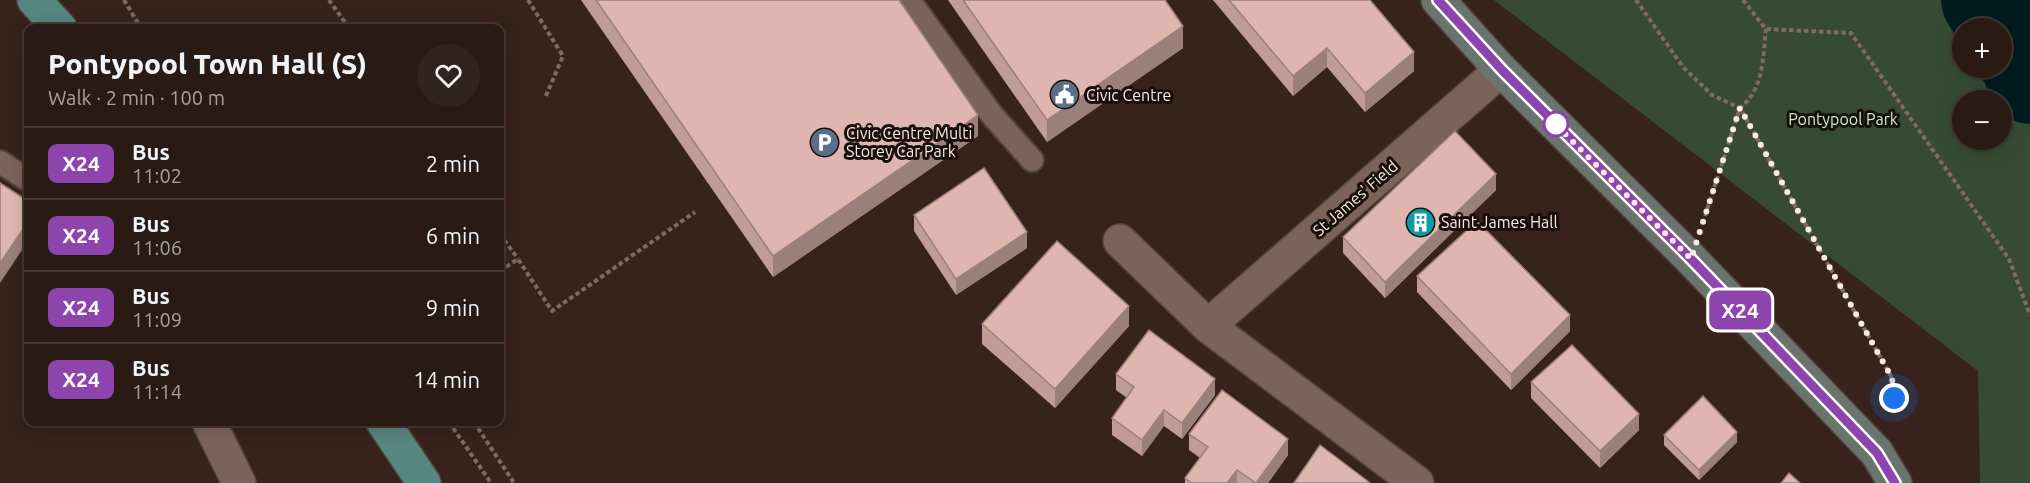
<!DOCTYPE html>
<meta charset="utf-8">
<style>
body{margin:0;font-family:Ubuntu,sans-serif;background:#31231d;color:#f1f3f6;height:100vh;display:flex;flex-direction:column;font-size:22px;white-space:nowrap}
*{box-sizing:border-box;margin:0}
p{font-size:20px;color:#a5a1a0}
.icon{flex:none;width:33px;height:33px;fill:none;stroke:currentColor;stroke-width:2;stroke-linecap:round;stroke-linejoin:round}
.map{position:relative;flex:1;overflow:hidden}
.panel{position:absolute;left:24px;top:24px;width:480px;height:402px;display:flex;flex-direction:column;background:#291a14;border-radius:12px;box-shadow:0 3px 15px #0003,0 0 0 2px #453834}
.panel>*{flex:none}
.badge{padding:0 12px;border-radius:9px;font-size:21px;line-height:39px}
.tools{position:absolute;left:1952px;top:18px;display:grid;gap:12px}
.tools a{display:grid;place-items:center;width:60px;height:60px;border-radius:50%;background:#291a14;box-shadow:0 3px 15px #0003,0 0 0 2px #453834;font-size:30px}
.you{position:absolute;width:30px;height:30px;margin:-15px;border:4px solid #fff;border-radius:50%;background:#1a73e8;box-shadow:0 0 0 9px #1a73e833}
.map>.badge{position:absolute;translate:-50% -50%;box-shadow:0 0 0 3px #fff}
.round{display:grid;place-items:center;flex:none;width:63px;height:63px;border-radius:32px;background:#31231d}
.overview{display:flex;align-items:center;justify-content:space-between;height:102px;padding:0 24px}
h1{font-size:28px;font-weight:800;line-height:45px}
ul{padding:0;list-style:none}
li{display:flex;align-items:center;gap:18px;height:72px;padding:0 24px;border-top:2px solid #453834}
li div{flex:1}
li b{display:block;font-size:22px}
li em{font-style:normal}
li .badge{min-width:66px;font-weight:700;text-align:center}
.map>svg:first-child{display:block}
</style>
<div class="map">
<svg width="2030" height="483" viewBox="0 0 2030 483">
<rect width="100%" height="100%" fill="#37231b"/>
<path fill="#374b34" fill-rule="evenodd" d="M1494,0H2030V483H1980L1978,371ZM1962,28H2001V68H1962ZM1962,100H2001V140H1962Z"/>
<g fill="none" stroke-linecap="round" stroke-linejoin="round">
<path stroke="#001c1f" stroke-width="86" d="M1984,0L2023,63L2030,81"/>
<defs>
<g id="lane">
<path d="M909,0L992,115L1032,160"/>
<path d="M0,162L28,180"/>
</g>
<g id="street">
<path d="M1120,241L1208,326L1417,483"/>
<path d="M1208,326L1501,70"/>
<path d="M209,422L239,483"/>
</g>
<path id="secondary" d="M1438,0L1501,70L1691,259L1877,453L1895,483"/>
<g id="primary">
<path d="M34,0L60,28"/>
<path d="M383,422L424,483"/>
</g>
</defs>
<use href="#lane" stroke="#52413b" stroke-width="26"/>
<use href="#street" stroke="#52413b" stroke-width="36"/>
<use href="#secondary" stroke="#52413b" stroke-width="36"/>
<use href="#primary" stroke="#52413b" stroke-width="36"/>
<g stroke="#7d6b64" stroke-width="4" stroke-dasharray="4.5 3" stroke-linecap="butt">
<path d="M124,0L141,28"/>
<path d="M329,0L349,28"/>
<path d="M528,0L563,56L545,98"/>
<path d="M1636,0L1683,67L1712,95L1740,108L1892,378L1895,409"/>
<path d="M1743,0L1766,29L1851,33L2009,259L2030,315"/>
<path d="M1705,216L1740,108C1764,89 1763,57 1766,29"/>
<path d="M500,234L518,259"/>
<path d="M500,271L518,259L552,311L695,212"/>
<path d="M449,422L491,483"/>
<path d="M474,422L514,483"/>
</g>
<use href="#lane" stroke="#7c635a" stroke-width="22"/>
<use href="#street" stroke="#7c635a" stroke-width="33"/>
<use href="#secondary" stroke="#69746d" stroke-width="33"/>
<use href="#primary" stroke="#568680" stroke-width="33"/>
</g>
<g fill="#bf9c96">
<path d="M581,0H899L978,136L773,277Z"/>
<path d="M948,0H1165L1183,48L1047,142Z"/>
<path d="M1213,0H1370L1414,71L1365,112L1327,67L1293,96Z"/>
<path d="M1496,190L1385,298L1343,253V237Z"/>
<path d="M914,215L1027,248L956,295L914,231Z"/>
<path d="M1417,276L1570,331L1511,390L1417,292Z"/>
<path d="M982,324L1129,326L1055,408L982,344Z"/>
<path d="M1116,374L1215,395L1182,439L1164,426L1142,456L1112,435V418L1127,398L1116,390Z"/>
<path d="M1531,382L1639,430L1600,468L1531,398Z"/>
<path d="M1189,434L1288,455L1268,483H1185V478L1200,458L1189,450Z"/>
<path d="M1664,435L1737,442L1699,480L1664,445Z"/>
</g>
<g fill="#9b7f7a">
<path d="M1183,26V48L1047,142V120Z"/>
<path d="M1327,48V67L1293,96V76Z"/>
<path d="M1414,52V71L1365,112V93Z"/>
<path d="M978,115V136L773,277V256Z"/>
<path d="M1496,174V190L1385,298V282Z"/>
<path d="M28,222V241L0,283V263Z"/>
<path d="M1027,232V248L956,295V279Z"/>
<path d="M1129,306V326L1055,408V389Z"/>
<path d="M1570,315V331L1511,390V374Z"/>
<path d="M1215,379V395L1182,439V423Z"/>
<path d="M1164,410V426L1142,456V440Z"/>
<path d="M1639,414V430L1600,468V451Z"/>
<path d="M1737,432V442L1699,480V470Z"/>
<path d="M1288,439V455L1268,483H1256Z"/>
<path d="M1237,470V483H1227Z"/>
</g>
<g fill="#deb5af" stroke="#9b7f7a" stroke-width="1.5">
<path d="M596,0H899L978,115L773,256Z"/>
<path d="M963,0H1165L1183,26L1047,120Z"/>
<path d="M1229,0H1370L1414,52L1365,93L1327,48L1293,76Z"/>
<path d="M1455,131L1496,174L1385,282L1343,237Z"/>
<path d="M984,168L1027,232L956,279L914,215Z"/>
<path d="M0,183L28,201V222L0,263Z"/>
<path d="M1477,221L1570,315L1511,374L1417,276Z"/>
<path d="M1057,241L1129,306L1055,389L982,324Z"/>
<path d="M1149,330L1215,379L1182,423L1164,410L1142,440L1112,418L1134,387L1116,374Z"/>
<path d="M1572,345L1639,414L1600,451L1531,382Z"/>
<path d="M1222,390L1288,439L1256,483L1237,470L1227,483H1192L1185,478L1208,447L1189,434Z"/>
<path d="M1703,396L1737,432L1699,470L1664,435Z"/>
<path d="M1320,445L1369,482V483H1294Z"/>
<path d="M1789,473L1800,483H1781Z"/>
</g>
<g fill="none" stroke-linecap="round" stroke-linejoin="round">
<defs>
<path id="line" d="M1438,0L1502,70L1691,259L1877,453L1895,483"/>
</defs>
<use href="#line" stroke="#fff" stroke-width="14"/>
<use href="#line" stroke="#8e44ad" stroke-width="9"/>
<path stroke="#f8eae4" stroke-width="6" stroke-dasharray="0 10.8" d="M1556,124L1549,118L1691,259L1740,108L1892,378L1894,398"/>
</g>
<defs>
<symbol id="civic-disc" viewBox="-11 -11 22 22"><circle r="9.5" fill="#5c6f8a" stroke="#180f0b"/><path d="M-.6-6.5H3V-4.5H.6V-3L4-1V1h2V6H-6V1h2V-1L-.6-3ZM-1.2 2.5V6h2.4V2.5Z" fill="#fff"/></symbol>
<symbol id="parking-disc" viewBox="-11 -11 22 22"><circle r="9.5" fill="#5c6f8a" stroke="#180f0b"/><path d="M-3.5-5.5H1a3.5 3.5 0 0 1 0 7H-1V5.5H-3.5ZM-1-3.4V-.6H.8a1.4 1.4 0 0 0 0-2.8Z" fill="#fff"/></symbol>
<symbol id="building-disc" viewBox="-11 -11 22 22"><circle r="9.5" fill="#0f9aa8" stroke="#180f0b"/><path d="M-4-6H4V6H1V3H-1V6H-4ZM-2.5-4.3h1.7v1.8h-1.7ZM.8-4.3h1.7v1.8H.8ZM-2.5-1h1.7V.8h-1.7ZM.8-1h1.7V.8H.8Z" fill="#fff"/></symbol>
</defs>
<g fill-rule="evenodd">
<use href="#civic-disc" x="1048" y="78" width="33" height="33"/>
<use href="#parking-disc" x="808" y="126" width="33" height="33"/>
<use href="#building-disc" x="1404" y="206" width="33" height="33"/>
</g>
<circle fill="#fff" stroke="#8e44ad" stroke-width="3" cx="1556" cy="124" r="12"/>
<g text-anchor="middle" stroke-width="6" stroke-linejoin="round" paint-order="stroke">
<g font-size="16" fill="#f8eae4" stroke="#180f0b" text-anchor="start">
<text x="1086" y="101">Civic Centre</text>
<text x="846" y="139">Civic Centre Multi<tspan x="846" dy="18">Storey Car Park</tspan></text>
<text x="1441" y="228">Saint James Hall</text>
</g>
<g font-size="16" fill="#c6f1c1" stroke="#180f0b">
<text x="1843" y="125">Pontypool Park</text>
</g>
<g font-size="16" fill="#f8eae4" stroke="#180f0b">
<text transform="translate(1355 198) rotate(-41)" y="6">St James' Field</text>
</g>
</g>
</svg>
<div class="tools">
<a>+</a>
<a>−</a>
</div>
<div class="you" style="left:1894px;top:398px"></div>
<b class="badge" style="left:1740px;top:310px;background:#8e44ad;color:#fff">X24</b>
<section class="panel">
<div class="overview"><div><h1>Pontypool Town Hall (S)</h1><p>Walk · 2 min · 100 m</p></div><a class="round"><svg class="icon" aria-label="heart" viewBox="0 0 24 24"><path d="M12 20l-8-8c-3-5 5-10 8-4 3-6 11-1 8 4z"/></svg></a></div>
<ul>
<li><span class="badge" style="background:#8e44ad;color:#fff">X24</span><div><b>Bus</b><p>11:02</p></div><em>2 min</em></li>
<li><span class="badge" style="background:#8e44ad;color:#fff">X24</span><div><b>Bus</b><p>11:06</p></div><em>6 min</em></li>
<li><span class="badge" style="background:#8e44ad;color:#fff">X24</span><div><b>Bus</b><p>11:09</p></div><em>9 min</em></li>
<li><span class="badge" style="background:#8e44ad;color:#fff">X24</span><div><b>Bus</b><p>11:14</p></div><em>14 min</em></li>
</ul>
</section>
</div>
